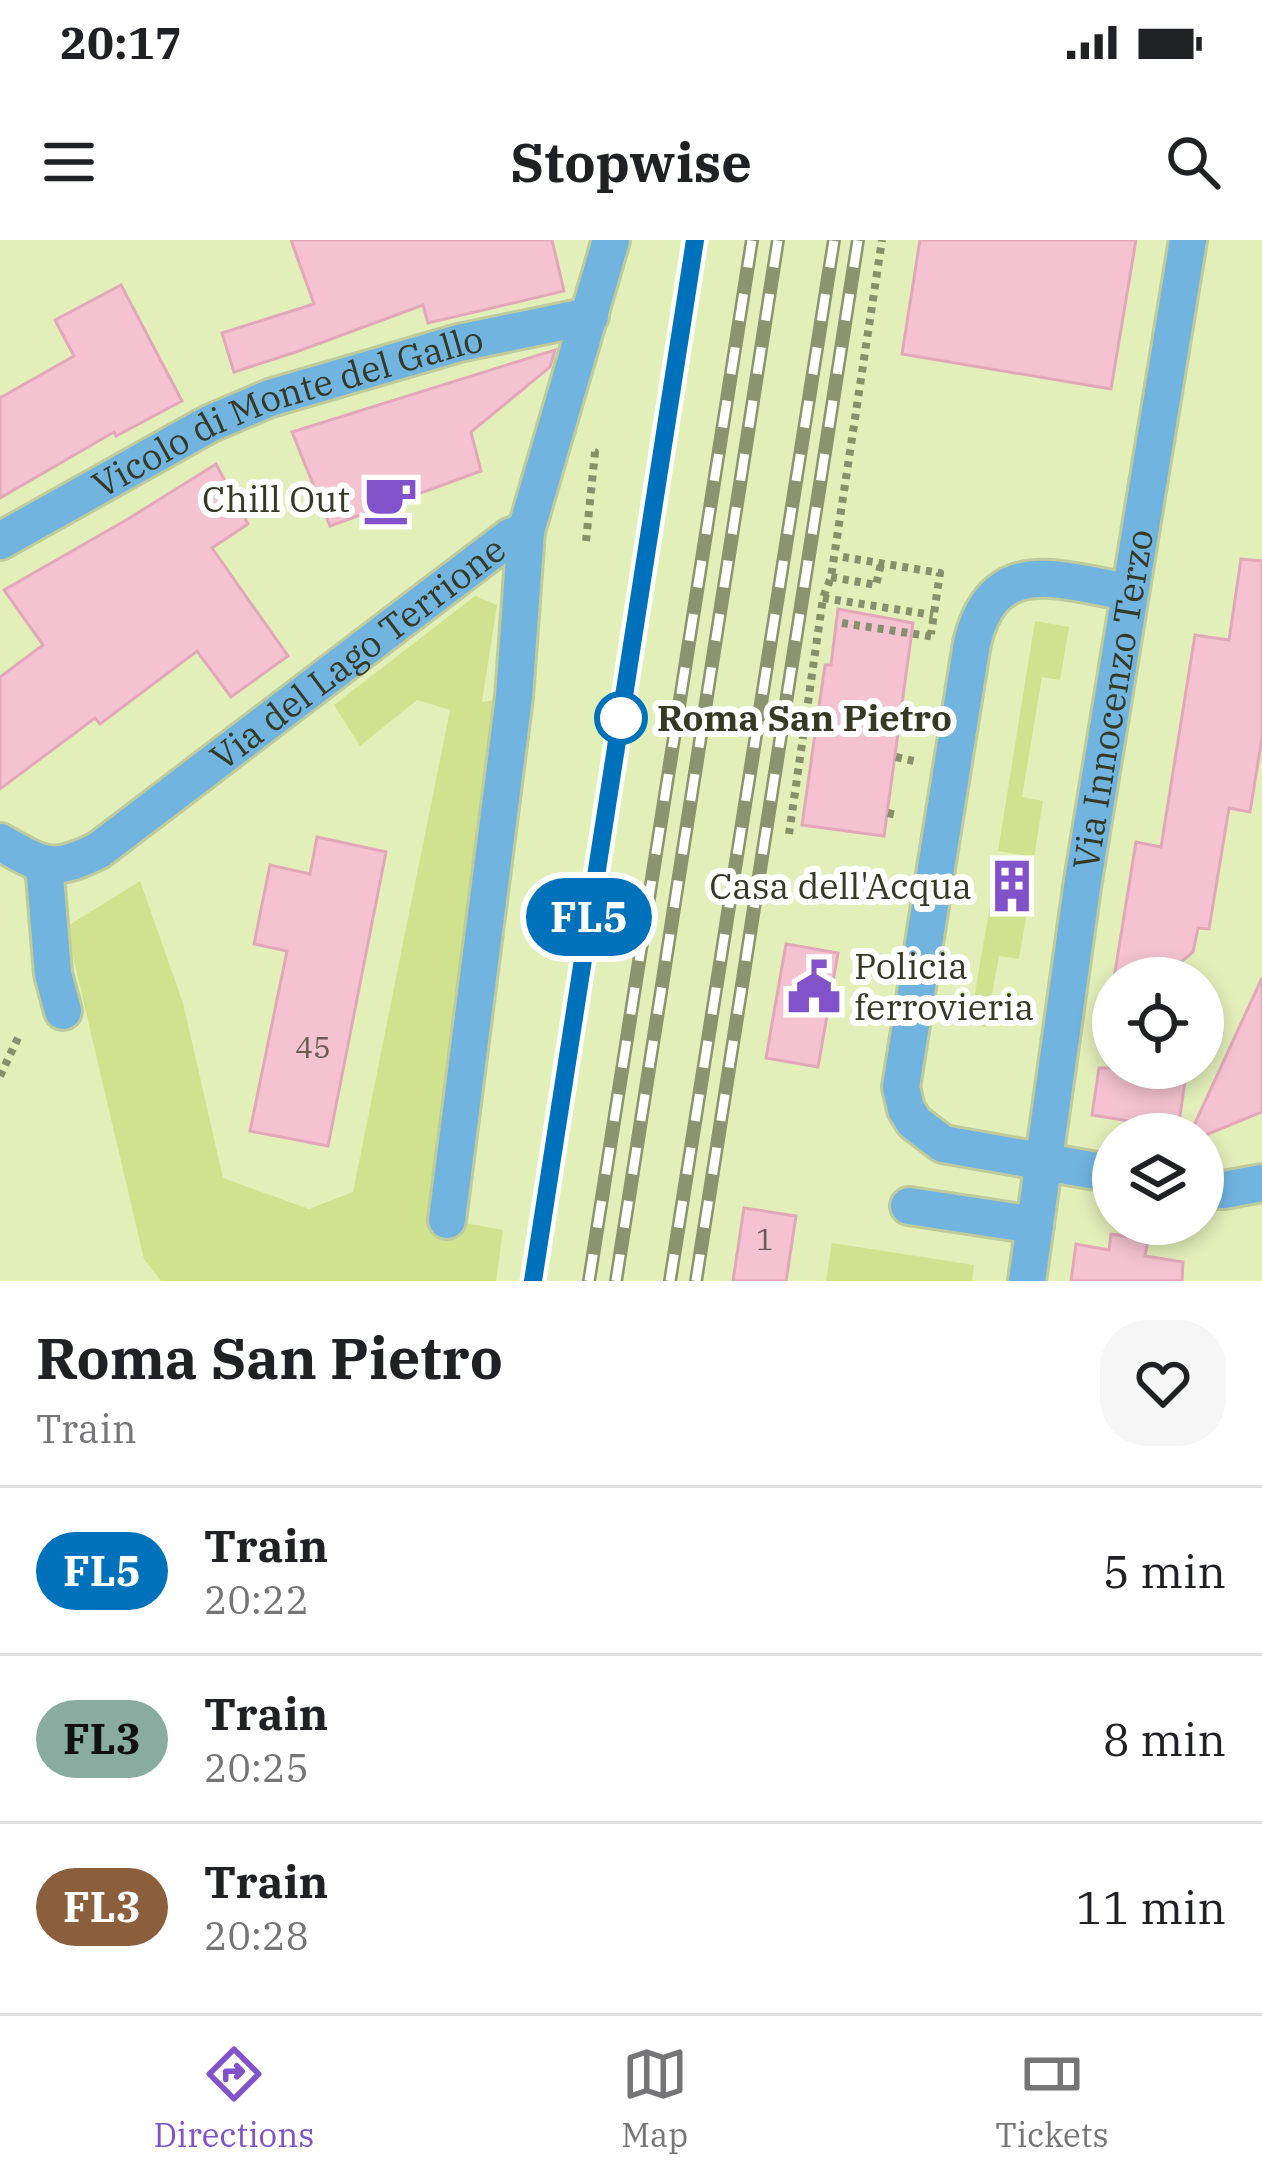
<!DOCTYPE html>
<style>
body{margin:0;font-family:"IBM Plex Serif",serif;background:#f6f6f6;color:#202124;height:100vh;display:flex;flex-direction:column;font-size:45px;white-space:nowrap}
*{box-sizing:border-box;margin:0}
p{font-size:39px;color:#757577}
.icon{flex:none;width:66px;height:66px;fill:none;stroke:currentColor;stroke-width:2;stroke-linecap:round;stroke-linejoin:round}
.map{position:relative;height:1041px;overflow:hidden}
.side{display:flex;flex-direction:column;background:#fff;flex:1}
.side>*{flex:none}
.badge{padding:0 24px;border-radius:39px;font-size:42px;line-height:78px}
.buttons{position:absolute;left:1092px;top:717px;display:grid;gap:24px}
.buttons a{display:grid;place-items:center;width:132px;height:132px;border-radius:50%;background:#fff;box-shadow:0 6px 18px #0003;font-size:60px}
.map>.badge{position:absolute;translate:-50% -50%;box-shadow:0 0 0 6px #fff}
.round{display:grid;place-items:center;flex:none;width:126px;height:126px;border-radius:48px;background:#f6f6f6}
.summary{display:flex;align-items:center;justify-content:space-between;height:204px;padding:0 36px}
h1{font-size:57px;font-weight:700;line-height:90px}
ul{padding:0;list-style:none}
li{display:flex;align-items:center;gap:36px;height:168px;padding:0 36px;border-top:3px solid #e0e0e0}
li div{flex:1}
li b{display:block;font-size:45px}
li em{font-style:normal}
li .badge{min-width:132px;font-weight:700;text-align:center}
.status{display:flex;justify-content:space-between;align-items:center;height:84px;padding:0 60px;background:#fff;direction:ltr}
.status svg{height:33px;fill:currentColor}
header{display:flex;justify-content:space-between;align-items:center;height:156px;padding:0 36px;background:#fff;font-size:54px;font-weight:700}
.dock{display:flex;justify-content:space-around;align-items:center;height:168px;border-top:3px solid #e0e0e0;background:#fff;font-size:33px;color:#757577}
.dock a{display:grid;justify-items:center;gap:6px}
.dock .on{color:#8252cb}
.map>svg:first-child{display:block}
</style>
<div class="status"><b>20:17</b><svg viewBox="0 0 49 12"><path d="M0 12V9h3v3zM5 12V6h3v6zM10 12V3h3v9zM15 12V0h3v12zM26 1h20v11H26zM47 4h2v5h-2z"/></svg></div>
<header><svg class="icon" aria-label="menu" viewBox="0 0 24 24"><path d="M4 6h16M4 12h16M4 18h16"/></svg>Stopwise<svg class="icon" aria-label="search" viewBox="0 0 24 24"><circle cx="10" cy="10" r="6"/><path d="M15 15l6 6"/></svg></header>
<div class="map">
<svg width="1262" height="1041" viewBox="0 0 1262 1041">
<rect width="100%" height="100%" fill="#e2efb9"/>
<g fill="#d0e28e">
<path d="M475,356L497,365L482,462L514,457L448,980L503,990L496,1041H161L144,1019L66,687L140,641L183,763L223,938L309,969L353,952L450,470L417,460L360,506L334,465Z"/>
<path d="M1035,381L1069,387L1060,440L1042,437L1022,557L1043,561L1034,617L998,611Z"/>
<path d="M992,654L1029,661L1019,719L999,716L986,787L977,786L980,771L972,770Z"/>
<path d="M832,1003L974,1025L972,1041H826Z"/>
</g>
<g fill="#f4c2d1" stroke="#e2a8ba" stroke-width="3">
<path d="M291,0H552L564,51L428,83L423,65L296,112L234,132L222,93L314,64Z"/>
<path d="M920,0H1136L1111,149L902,114Z"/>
<path d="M121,45L182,161L116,196L114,192L0,258V158L74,116L55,80Z"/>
<path d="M555,110L550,127L471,192L481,231L330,286L292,192Z"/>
<path d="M216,224L248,284L212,308L288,416L231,457L197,411L100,484L95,478L0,549V437L43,405L4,350L128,279Z"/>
<path d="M1241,319L1262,321V498L1250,572L1229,568L1209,689L1198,688L1193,712L1162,738H1114L1136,602L1161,607L1195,395L1229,400Z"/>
<path d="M838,369L913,383L884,596L802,585L825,425H831Z"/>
<path d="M317,597L386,612L328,906L250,891L287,711L254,704L270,625L310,634Z"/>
<path d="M786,704L838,713L818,827L766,818Z"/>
<path d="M1262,738V872L1203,896V894H1190Z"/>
<path d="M1099,828H1187L1178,889L1092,875Z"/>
<path d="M744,968L796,976L786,1041H733Z"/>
<path d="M1111,994L1148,1000L1145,1016L1183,1022L1182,1041H1071L1076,1004L1109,1010Z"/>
</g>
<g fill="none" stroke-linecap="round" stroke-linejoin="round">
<defs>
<g id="minor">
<path id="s1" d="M0,301L209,184L270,158L459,103L590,76"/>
<path id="s2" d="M0,602C43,626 52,634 99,610L510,297L526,291"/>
<path d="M44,624L53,734L63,771"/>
<path d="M1113,934L943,904L914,882L906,869L901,847L972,403C994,312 1060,341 1129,352"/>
<path d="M1203,949L1224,950L1262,943"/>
<path d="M909,966L1035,985"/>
<path d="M447,980L514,457L526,291L611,0"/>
<path id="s3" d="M1027,1041L1082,647L1188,0"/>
</g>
</defs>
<use href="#minor" stroke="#c0cb9b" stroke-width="42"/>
<g stroke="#88906b" stroke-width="8" stroke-dasharray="6 6" stroke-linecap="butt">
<path d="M586,301L595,212L589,210"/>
<path d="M843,317L940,333L931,394"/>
<path d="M831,337L876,345L881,324"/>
<path d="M823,358L933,375"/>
<path d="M842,383L935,397"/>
<path d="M896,517L914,521"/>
<path d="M888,573L897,575"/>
<path d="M789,594L823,358L831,337L882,0"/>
<path d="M0,836L18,798"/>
</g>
<use href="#minor" stroke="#71b4e0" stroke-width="36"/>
<defs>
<g id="rail">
<path d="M533,1041L695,0"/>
<path d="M589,1041L752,0"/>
<path d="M616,1041L778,0"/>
<path d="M670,1041L834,0"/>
<path d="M696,1041L858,0"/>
</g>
</defs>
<use href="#rail" stroke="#8c946f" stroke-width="14"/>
<use href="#rail" stroke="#fff" stroke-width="9" stroke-dasharray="27" stroke-linecap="butt"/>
</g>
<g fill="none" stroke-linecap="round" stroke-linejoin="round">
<defs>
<path id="line" d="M533,1041L695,0"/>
</defs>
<use href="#line" stroke="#fff" stroke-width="27"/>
<use href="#line" stroke="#0072bc" stroke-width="18"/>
</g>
<defs>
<symbol id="cafe-bare" viewBox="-9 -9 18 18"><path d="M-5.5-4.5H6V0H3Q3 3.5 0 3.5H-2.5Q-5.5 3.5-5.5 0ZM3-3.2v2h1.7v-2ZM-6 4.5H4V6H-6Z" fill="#8252cb" stroke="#fff" stroke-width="2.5" paint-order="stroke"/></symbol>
<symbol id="building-bare" viewBox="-9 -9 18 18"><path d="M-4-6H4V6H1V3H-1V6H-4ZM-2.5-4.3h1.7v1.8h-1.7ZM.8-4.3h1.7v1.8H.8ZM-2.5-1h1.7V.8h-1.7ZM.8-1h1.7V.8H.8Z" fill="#8252cb" stroke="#fff" stroke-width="2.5" paint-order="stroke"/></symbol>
<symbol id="civic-bare" viewBox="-9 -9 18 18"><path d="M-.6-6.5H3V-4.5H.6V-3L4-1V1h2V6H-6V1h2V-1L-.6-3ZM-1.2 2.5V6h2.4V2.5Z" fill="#8252cb" stroke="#fff" stroke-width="2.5" paint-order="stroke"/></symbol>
</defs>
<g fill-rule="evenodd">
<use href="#cafe-bare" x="352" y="221" width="76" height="76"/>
<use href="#building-bare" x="974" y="608" width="76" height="76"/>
<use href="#civic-bare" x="776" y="709" width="76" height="76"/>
</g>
<circle fill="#fff" stroke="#0072bc" stroke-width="6" cx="621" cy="478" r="24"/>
<g text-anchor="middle" stroke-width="12" stroke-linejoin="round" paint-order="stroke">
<g font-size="30" fill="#665c50">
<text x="313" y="818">45</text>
<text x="765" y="1010">1</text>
</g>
<g font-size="36" fill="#363a25" stroke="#fff">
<text dy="13" stroke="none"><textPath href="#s1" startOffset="318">Vicolo di Monte del Gallo</textPath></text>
<text dy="13" stroke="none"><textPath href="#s2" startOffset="432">Via del Lago Terrione</textPath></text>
<text dy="13" stroke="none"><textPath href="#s3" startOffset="588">Via Innocenzo Terzo</textPath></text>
</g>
<g font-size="36" fill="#363a25" stroke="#fff" text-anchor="end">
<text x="350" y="272">Chill Out</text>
<text x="972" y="659">Casa dell'Acqua</text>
<text x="854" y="739" text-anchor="start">Policia<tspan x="854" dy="41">ferrovieria</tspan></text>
</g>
<g font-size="36" font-weight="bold" fill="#363a25" stroke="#fff" text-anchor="start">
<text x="657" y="491">Roma San Pietro</text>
</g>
</g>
</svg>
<div class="buttons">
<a><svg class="icon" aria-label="locate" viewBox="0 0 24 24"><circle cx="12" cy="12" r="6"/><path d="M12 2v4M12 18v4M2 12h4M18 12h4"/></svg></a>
<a><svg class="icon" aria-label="layers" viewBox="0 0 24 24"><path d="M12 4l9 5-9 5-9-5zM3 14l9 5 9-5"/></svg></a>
</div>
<b class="badge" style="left:589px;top:677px;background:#0072bc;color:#fff">FL5</b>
</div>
<section class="side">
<div class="summary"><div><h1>Roma San Pietro</h1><p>Train</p></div><a class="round"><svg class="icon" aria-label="heart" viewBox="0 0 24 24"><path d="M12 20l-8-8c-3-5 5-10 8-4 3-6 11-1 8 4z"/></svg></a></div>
<ul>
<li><span class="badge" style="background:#0072bc;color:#fff">FL5</span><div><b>Train</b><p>20:22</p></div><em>5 min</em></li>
<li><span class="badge" style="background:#88aca0;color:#111">FL3</span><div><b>Train</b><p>20:25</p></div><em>8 min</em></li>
<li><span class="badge" style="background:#8b5e3c;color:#fff">FL3</span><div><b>Train</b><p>20:28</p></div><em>11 min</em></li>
</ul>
</section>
<nav class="dock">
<a class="on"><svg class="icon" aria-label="directions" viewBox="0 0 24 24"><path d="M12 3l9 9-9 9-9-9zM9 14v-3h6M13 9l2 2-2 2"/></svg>Directions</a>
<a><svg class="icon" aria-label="map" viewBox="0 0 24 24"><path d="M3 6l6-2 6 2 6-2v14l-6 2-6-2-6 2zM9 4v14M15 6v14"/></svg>Map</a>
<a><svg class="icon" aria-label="tickets" viewBox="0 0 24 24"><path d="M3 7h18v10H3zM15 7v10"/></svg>Tickets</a>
</nav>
